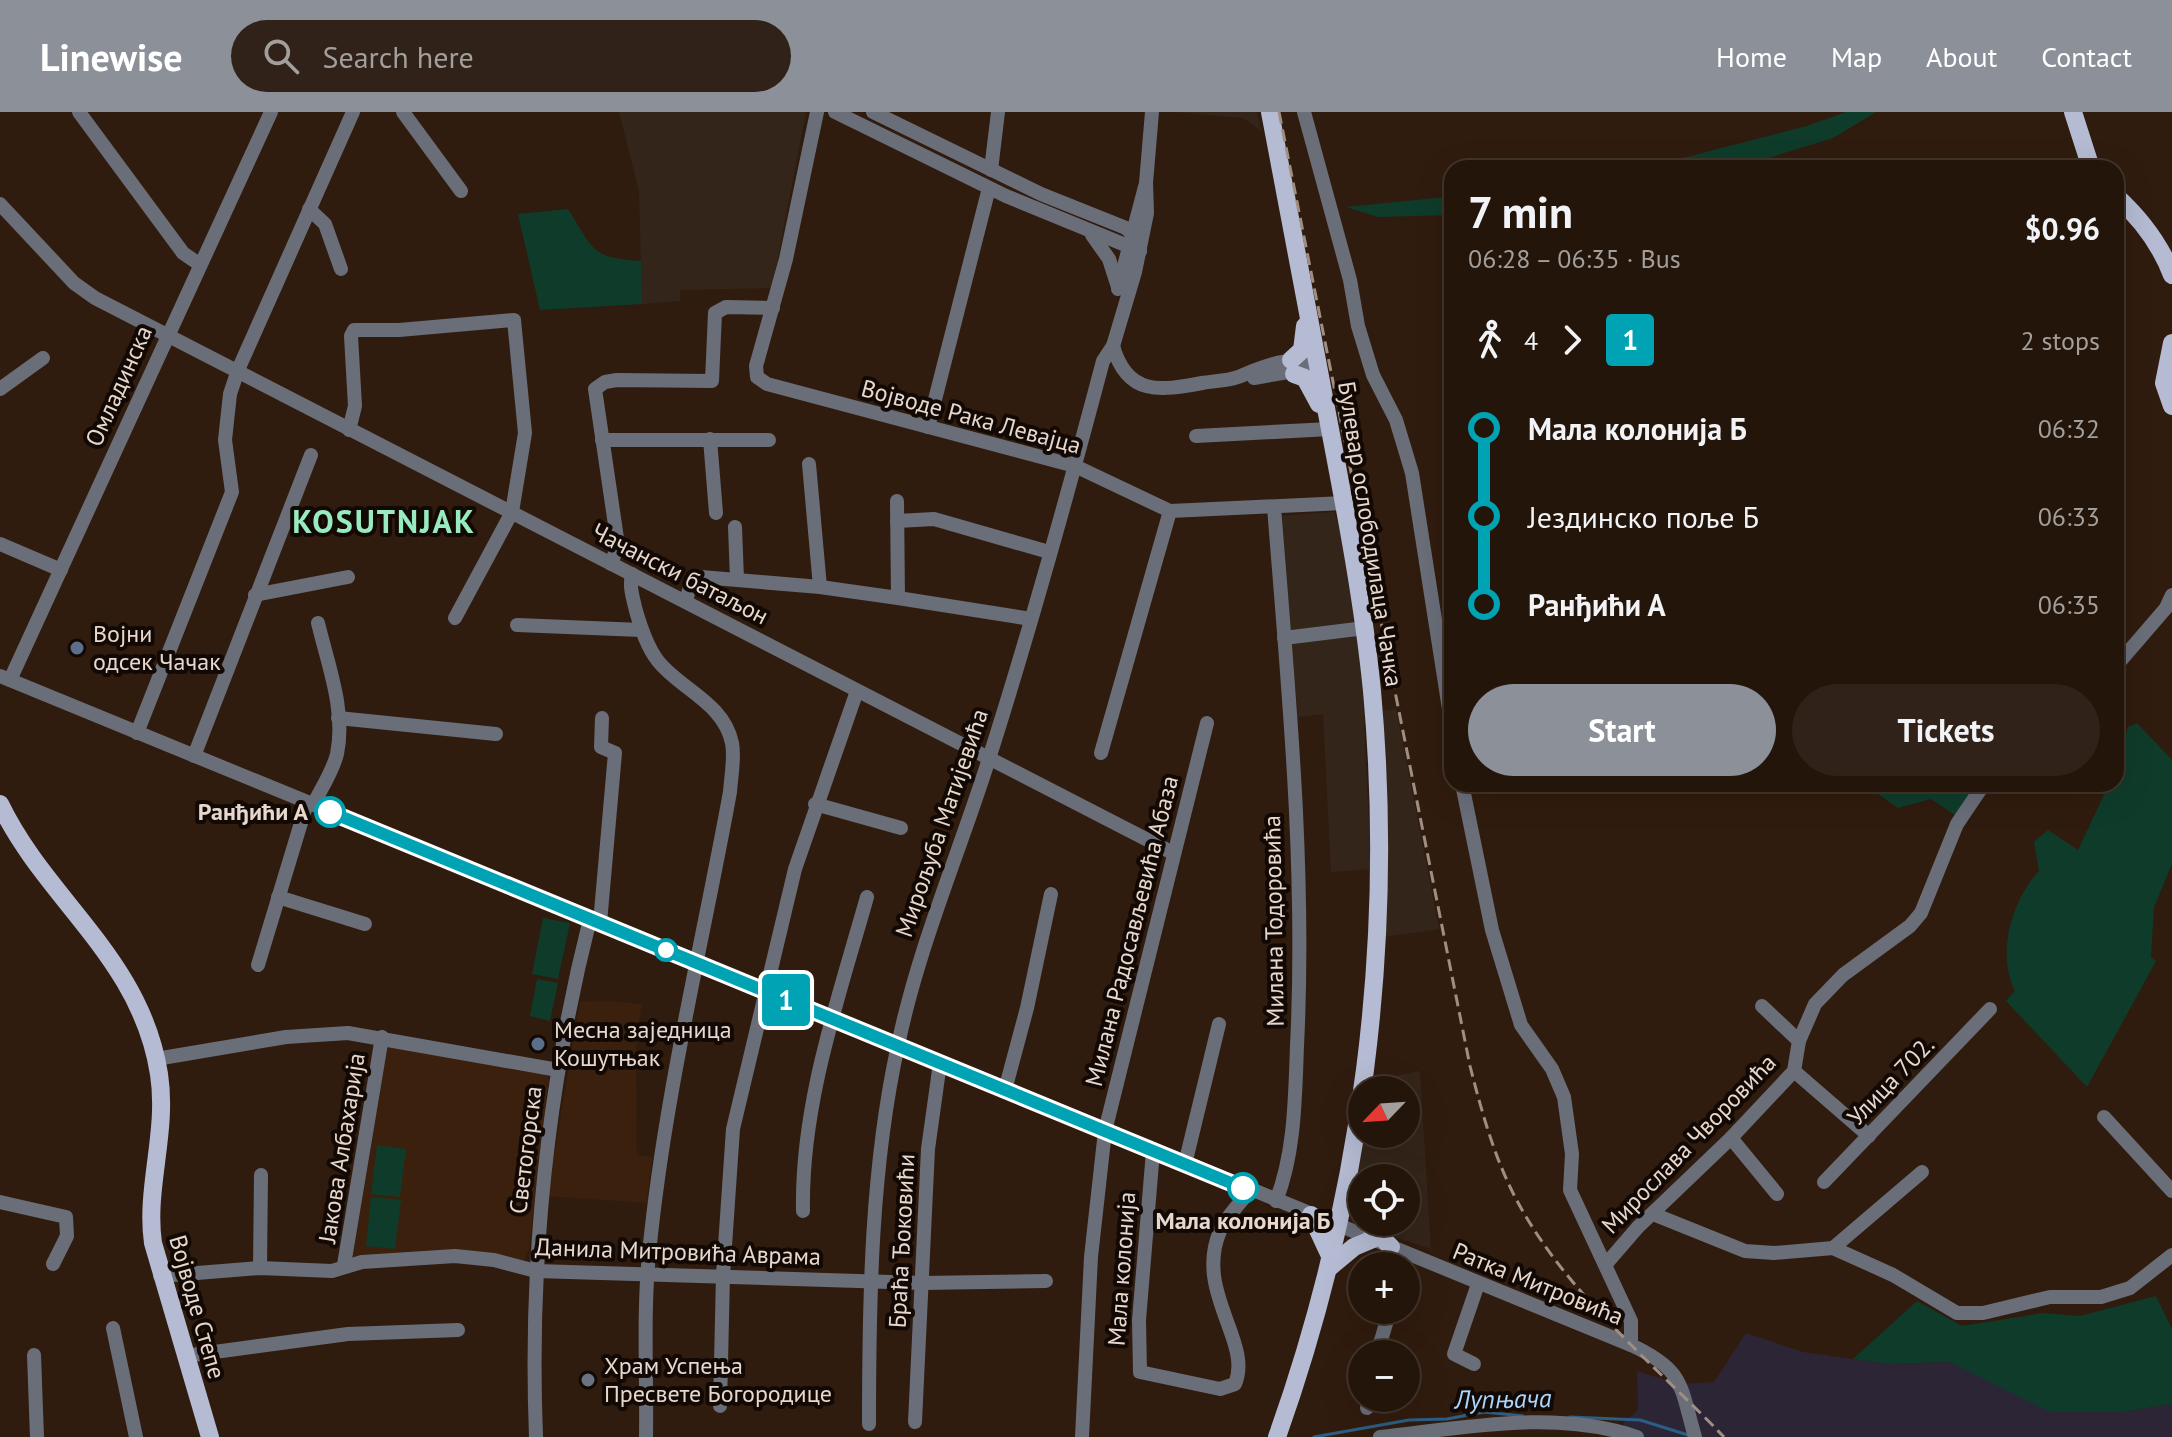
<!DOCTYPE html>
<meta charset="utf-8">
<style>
body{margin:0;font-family:"PT Sans",sans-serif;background:#302218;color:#f1f3f6;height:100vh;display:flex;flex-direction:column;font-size:30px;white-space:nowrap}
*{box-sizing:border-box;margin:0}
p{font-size:26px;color:#a39f9c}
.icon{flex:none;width:44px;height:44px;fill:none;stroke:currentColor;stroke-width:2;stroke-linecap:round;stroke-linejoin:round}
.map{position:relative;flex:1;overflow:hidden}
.side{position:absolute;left:1444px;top:48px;width:680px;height:632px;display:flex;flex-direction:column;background:#24150a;border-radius:24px;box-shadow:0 8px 32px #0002,0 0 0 2px #41342b}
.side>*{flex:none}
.badge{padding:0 16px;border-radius:6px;font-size:28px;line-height:52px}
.needle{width:52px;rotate:245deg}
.fabs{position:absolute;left:1348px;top:964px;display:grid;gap:16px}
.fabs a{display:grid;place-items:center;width:72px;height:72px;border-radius:50%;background:#24150a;box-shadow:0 8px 32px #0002,0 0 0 2px #41342b;font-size:40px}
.map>.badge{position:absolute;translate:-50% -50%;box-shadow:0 0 0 4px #fff}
.legs{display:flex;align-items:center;gap:12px;height:88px;padding:0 24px;font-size:26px}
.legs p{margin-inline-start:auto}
.overview{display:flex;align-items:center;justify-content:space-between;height:136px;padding:0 24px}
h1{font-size:44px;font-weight:600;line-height:60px}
.action{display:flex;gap:16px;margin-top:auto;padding:16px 24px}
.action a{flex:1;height:92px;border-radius:48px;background:#8c9099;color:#fff;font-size:32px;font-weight:600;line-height:92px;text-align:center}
.action a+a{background:#302218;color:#f1f3f6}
ul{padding:0 24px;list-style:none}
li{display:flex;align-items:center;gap:28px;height:88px;font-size:30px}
li i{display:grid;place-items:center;width:12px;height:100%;margin:0 10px;background:currentColor}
li i::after{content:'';width:20px;height:20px;margin:-10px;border:6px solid;border-radius:50%;background:#24150a}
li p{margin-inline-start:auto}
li:first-child i{background:linear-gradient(#0000 50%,currentColor 0)}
li:last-child i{background:linear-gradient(currentColor 50%,#0000 0)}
header{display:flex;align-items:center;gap:48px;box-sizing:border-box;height:112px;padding:0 40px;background:#8c9099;color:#fff}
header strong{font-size:38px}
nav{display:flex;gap:44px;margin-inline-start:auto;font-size:28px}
.search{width:560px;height:72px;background:#302218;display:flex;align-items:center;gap:20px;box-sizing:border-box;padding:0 28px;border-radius:44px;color:#a39f9c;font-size:30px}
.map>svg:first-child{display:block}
</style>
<header>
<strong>Linewise</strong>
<div class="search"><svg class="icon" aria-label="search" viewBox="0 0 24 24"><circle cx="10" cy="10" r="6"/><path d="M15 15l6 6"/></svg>Search here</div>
<nav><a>Home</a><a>Map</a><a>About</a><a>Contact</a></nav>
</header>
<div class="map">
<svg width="2172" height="1325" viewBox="0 0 2172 1325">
<rect width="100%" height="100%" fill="#301c0e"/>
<g fill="#34251a">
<path d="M619,0H806L772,176L680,178V189L642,192L639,79Z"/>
<path d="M1175,0H1257L1261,19L1243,6Z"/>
<path d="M1334,400L1344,431L1361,543L1371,757L1331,760L1323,602L1298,605L1280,404Z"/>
<path d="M1396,597L1439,817L1383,825L1379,599Z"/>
<path d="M1420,959L1431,1137L1392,1124L1375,1110H1406V1066H1362V1094L1358,1083L1360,1023L1406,1022V978H1368L1370,969Z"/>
</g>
<path fill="#2c2535" d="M1746,1221L1803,1240L1887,1252L1950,1250L2123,1300L2172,1292V1325H1621L1624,1310L1638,1298L1637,1259L1678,1272L1714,1270Z"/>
<g fill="#3a200d">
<path d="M609,889L642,892L636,925L637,1043L652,1045L647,1091L547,1084L580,890Z"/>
<path d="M387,932L544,962L549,966L529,1137L524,1149L496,1142L353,1146Z"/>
</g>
<g fill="#0f3c2a">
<path d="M1846,0H1876L1833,26L1736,56H1644L1807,14Z"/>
<path d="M1449,66H1452V103L1378,105L1346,95L1446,85Z"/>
<path d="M568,97C594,138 591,146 641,149L642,192L540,198L518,102Z"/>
<path d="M2137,611L2172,648V752L2154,795L2151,845L2156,849L2087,975L2006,889L2015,879C1996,842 2012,788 2039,759L2034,730L2048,718L2078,738L2109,672H2116V655L2128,615Z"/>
<path d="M1864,672H1978L1958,705L1931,687L1898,696Z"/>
<path d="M543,806L570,811L558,867L532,862Z"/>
<path d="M537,867L558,871L550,909L530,904Z"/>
<path d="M377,1033L406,1037L400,1085L371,1082Z"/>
<path d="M371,1085L401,1088L395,1137L366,1134Z"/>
<path d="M2156,1184L2172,1217V1292L2123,1300H2050L1950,1250L1887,1252L1853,1247L1917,1189L1962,1214L2043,1201L2080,1204Z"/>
</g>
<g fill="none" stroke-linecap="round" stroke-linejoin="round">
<g stroke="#2c5d84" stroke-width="3">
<path d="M1570,1305L1640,1308L1688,1323"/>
<path d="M1314,1325L1409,1308L1447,1307L1484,1300L1523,1304"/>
</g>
<g stroke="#6a6e79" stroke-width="14">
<path d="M79,0L183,141L199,152"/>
<path d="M403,0L461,79"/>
<path d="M817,0L786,147L756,254L757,265L767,272L1075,354L1170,399L1101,641"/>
<path d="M835,0L1006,84L1140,139"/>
<path d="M873,0L1041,82L1126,116L1136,126L1140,139"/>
<path d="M1304,0L1350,168L1358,214L1373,263L1396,308L1412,361L1452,616"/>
<path d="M991,58L998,0"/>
<path d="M0,92L74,171L95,186L1173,741"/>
<path d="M309,97L325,112L341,157"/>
<path d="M1092,123L1109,147L1118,175"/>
<path d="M1118,177L1146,71L1152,0"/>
<path d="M1113,234C1127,284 1160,279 1202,271C1213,269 1227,269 1238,265C1263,255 1297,238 1320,259"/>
<path d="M1254,266L1300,258"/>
<path d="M0,277L43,246"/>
<path d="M928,315L989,76"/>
<path d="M349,318L355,294L351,224L354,218H399L514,208L525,321L512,400L455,506"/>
<path d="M1196,324L1330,317"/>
<path d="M710,327L716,401"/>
<path d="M602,328H769"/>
<path d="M809,352L820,475"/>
<path d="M1274,395C1288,574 1306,755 1297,934C1295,985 1295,1041 1276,1089"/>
<path d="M1170,399L1344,391"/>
<path d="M897,409L934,407L1049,440"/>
<path d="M735,415L737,467"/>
<path d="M0,432L61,458"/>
<path d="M611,452L618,433L595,277L605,270L617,268L712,269L715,201L726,195L773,196"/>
<path d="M632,462C629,475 633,486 636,499C641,516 647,535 658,549C680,577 724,591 732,631C735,645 731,665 730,680C702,834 664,986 649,1142C643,1203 647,1264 646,1325"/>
<path d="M255,483L348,465"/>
<path d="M898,486L1031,507"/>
<path d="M686,488L691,472L701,465L820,475L898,486L897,389"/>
<path d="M517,513L641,518"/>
<path d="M1284,526L1365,516"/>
<path d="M2116,554L2166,496L2172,483"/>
<path d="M0,564L1631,1233C1685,1258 1680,1274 1695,1325"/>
<path d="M10,568L271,0"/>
<path d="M338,606L496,622"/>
<path d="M137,621L232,380L225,328L230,282L238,258L353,0"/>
<path d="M194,644L311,343"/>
<path d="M1462,672L1492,818L1521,913L1552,957L1564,985L1572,1042L1570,1078L1631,1209V1233"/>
<path d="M815,692L901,716"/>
<path d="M313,693C321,677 333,659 337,642C346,599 328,553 318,511"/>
<path d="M278,785L365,812"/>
<path d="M600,811L615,641L601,635L602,606"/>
<path d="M258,853L307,691"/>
<path d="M1762,894L1799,929"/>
<path d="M156,947L286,925L348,921L558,958"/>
<path d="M1794,959L1869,1024"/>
<path d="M1005,978L1027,896L1051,782"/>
<path d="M2104,1005L2172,1079"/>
<path d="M1731,1026L1777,1082"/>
<path d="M1153,1039L1139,1208L1140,1260L1220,1277L1235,1272C1253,1230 1194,1180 1220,1119C1226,1105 1240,1091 1250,1079"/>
<path d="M1185,1052L1219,912"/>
<path d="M1824,1070L1990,897"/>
<path d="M0,1090L66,1105L67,1124L53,1152"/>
<path d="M803,1099C801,992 838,888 867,785"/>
<path d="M1653,1102L1745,1139L1774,1141L1833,1136L1893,1163L1957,1201H1983L2050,1185H2101L2130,1176L2172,1143"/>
<path d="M1833,1136L1922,1060"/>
<path d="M1606,1152L1638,1115L1731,1026L1794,959L1799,929L1815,892L1843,863L1910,814L1921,801L1957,712L1984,672"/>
<path d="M344,1153L382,925"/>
<path d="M260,1156L261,1063"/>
<path d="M160,1164L260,1156L332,1159L362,1150L455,1144L494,1148L536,1159L922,1171L1046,1169"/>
<path d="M113,1216L136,1325"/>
<path d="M1377,1242L1390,1198"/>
<path d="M34,1243L37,1325"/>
<path d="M185,1244L348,1222L458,1218"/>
<path d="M1474,1252L1454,1242L1478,1172"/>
<path d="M720,1294L723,1163L733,1017L795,757L857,579"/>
<path d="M1367,1296L1369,1286"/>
<path d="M915,1310L928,1037L940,951"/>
<path d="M869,1312C869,1187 871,1056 898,933C918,837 956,749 986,656C1029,522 1067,385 1103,249L1113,234L1135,160L1147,101L1146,71"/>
<path d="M536,1325C529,1149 547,977 590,807"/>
<path d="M1082,1325L1091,1145L1105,1019L1207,611"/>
<path d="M1380,1325C1464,1316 1555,1297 1637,1325"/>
</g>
<g stroke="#b4bbd2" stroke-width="18">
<path d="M1270,0C1290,104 1310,208 1329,312C1346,401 1363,489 1372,579C1395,832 1362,1087 1277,1325"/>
<path d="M2073,0L2091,56"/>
<path d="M2116,84C2141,107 2160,131 2172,163"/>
<path d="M2172,231L2164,271L2172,294"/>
<path d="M1291,248L1302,238L1305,214"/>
<path d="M1294,262L1305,266L1319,292"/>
<path d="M0,692C46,788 141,846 159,962C168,1021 145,1076 153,1131L210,1325"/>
<path d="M1348,1071L1362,1103"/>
<path d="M1311,1103L1331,1146"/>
<path d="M1368,1112L1391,1135"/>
<path d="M1330,1155L1354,1135L1373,1127"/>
</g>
<path stroke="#9f8e83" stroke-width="3" stroke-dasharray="12 6" stroke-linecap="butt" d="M1279,0L1470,954C1481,997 1493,1041 1513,1081C1562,1178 1650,1248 1724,1325"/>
</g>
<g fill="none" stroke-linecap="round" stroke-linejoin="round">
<defs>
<path id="line-1" d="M330,700L1243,1076"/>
</defs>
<use href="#line-1" stroke="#fff" stroke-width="18"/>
<use href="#line-1" stroke="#00a3b4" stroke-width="12"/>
</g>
<g fill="#5c6f8a" stroke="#120904" stroke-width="3">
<circle cx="77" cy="536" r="8"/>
<circle cx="538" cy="932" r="8"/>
</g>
<g fill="#fff" stroke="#00a3b4" stroke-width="4">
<circle cx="330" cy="700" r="14"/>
<circle cx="666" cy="838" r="10"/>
<circle cx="1243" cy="1076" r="14"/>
</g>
<circle fill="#6b7280" stroke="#120904" stroke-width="3" cx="588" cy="1268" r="8"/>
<g text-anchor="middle" stroke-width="8" stroke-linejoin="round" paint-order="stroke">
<g font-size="24" fill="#e7d8cf" stroke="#120904">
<text transform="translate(119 274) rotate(-66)" y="8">Омладинска</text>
<text transform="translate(971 305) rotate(15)" y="8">Војводе Рака Левајца</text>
<text transform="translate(1370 422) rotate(81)" y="8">Булевар ослободилаца Чачка</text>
<text transform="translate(680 462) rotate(27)" y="8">Чачански батаљон</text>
<text transform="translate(942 711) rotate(-71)" y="8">Мирољуба Матијевића</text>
<text transform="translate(1274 809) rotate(-91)" y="8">Милана Тодоровића</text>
<text transform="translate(1132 819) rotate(-76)" y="8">Милана Радосављевића Абаза</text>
<text transform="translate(1891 969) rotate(-46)" y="8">Улица 702.</text>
<text transform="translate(1689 1032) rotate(-46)" y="8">Мирослава Чворовића</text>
<text transform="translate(342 1036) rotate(-81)" y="8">Јакова Албахарија</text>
<text transform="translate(526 1038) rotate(-83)" y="8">Светогорска</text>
<text transform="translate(902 1129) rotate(-87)" y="8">Браћа Ђоковићи</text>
<text transform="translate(678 1140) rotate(2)" y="8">Данила Митровића Аврама</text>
<text transform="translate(1122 1157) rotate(-86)" y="8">Мала колонија</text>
<text transform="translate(1538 1172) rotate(22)" y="8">Ратка Митровића</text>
<text transform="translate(197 1195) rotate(74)" y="8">Војводе Степе</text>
</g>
<g font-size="24" fill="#e7d8cf" stroke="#120904" text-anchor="start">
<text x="93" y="530">Војни<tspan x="93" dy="28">одсек Чачак</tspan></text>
<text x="554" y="926">Месна заједница<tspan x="554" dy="28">Кошутњак</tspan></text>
<text x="604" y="1262">Храм Успења<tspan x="604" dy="28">Пресвете Богородице</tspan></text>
</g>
<g font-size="24" font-weight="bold" fill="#e7d8cf" stroke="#120904" text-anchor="end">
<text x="308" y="708">Ранђићи А</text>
<text x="1243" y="1117" text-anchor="middle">Мала колонија Б</text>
</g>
<g font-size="26" font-style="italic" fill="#acd5fb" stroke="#120904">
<text transform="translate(1503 1287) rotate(-1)" y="9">Лупњача</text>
</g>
<g font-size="32" font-weight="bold" letter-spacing="2" fill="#98ebc1" stroke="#120904">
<text x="384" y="421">KOSUTNJAK</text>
</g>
</g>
</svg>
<div class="fabs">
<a><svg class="needle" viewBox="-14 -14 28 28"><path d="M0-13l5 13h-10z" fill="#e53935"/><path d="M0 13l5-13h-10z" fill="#a39f9c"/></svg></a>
<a><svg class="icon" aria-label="locate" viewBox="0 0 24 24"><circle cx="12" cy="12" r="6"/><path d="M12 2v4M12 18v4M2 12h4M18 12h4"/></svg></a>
<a>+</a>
<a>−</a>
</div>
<b class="badge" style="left:786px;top:888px;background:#00a3b4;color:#fff">1</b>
<section class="side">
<div class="overview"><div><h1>7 min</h1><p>06:28 – 06:35 · Bus</p></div><b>$0.96</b></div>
<div class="legs"><svg class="icon" aria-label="walk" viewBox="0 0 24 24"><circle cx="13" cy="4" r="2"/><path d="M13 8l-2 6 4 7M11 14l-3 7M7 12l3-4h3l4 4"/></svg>4<svg class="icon" aria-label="forward" viewBox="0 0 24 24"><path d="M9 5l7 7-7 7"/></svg><b class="badge" style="background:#00a3b4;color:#fff">1</b><p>2 stops</p></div>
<ul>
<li><i style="color:#00a3b4"></i><b>Мала колонија Б</b><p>06:32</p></li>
<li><i style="color:#00a3b4"></i><span>Јездинско поље Б</span><p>06:33</p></li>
<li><i style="color:#00a3b4"></i><b>Ранђићи А</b><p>06:35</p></li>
</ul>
<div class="action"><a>Start</a><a>Tickets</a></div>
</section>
</div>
